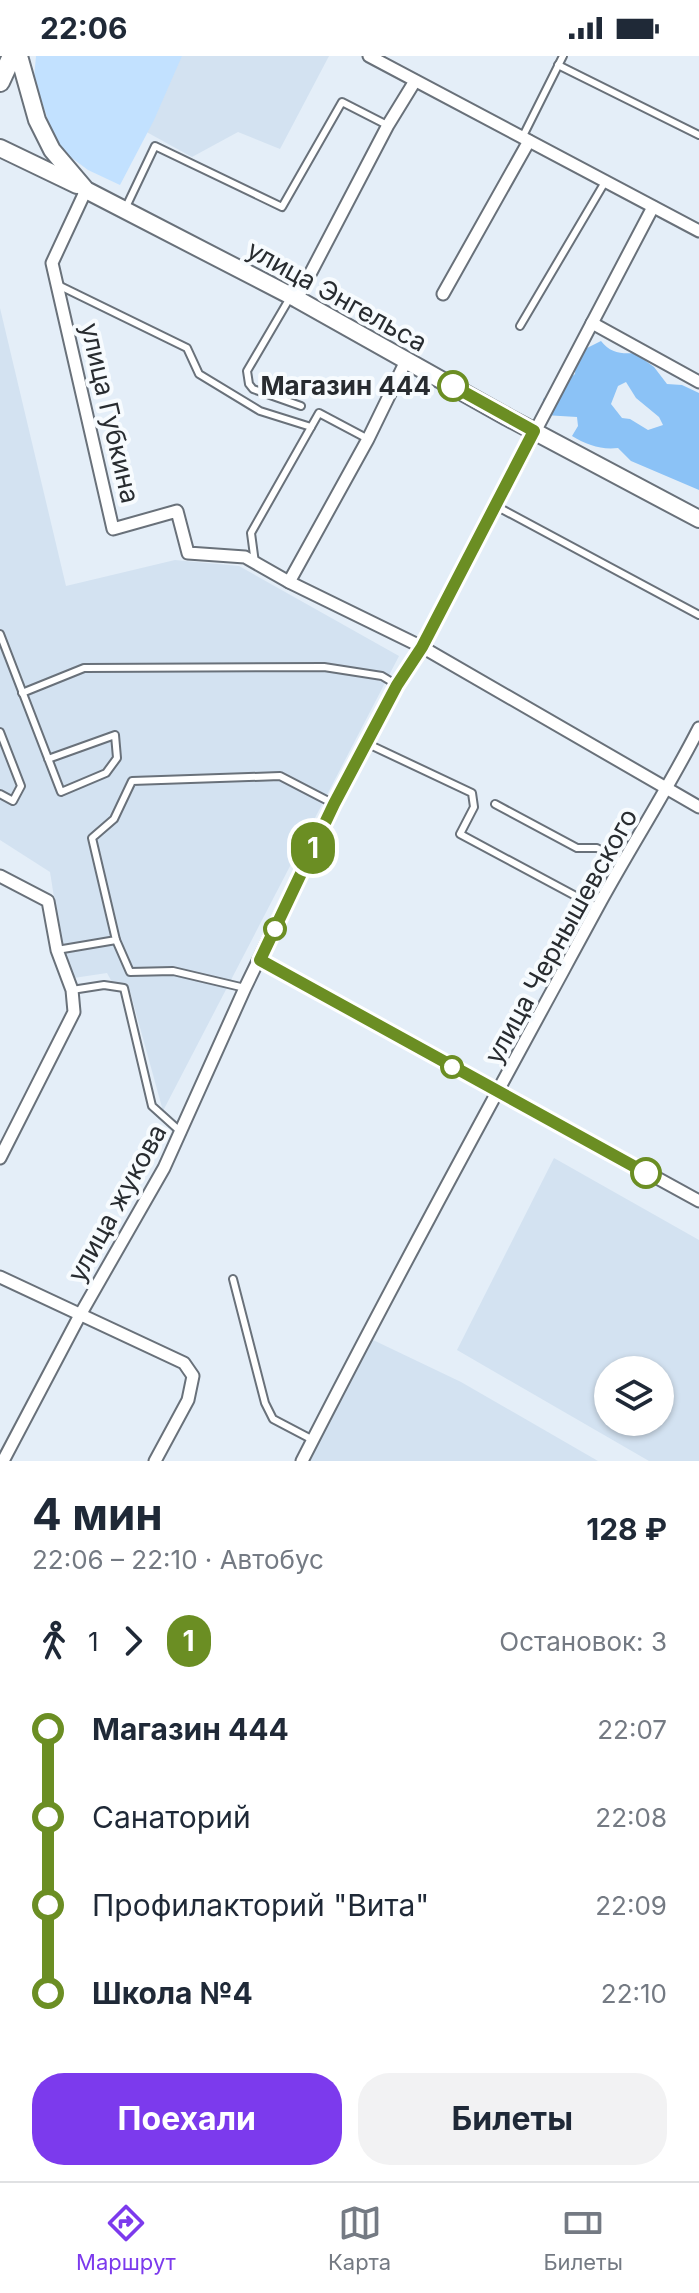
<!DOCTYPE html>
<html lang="ru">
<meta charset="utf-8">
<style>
body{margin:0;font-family:Inter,sans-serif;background:#f2f2f3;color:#1f2937;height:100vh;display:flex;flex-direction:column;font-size:30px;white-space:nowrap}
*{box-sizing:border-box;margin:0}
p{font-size:26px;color:#747a83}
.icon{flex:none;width:44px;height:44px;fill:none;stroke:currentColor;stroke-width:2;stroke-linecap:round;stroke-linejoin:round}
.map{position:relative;height:1405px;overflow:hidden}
.panel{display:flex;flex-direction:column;background:#fff;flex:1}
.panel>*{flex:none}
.badge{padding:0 16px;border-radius:26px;font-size:28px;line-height:52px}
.controls{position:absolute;left:594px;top:1300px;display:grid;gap:16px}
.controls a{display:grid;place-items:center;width:80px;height:80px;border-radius:50%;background:#fff;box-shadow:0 2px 6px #0004;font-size:40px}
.map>.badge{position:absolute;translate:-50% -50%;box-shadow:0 0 0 4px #fff}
.legs{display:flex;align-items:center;gap:12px;height:88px;padding:0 32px;font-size:26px}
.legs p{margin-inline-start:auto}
.overview{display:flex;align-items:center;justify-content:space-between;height:136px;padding:0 32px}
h1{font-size:44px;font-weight:700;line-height:60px}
.primary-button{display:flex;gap:16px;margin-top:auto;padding:16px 32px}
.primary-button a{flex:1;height:92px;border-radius:32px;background:#7c3aed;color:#fff;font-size:32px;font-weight:700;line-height:92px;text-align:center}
.primary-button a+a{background:#f2f2f3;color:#1f2937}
ul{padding:0 32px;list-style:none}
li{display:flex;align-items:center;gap:28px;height:88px;font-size:30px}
li i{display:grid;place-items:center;width:12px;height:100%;margin:0 10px;background:currentColor}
li i::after{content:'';width:20px;height:20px;margin:-10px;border:6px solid;border-radius:50%;background:#fff}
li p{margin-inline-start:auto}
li:first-child i{background:linear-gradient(#0000 50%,currentColor 0)}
li:last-child i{background:linear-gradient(currentColor 50%,#0000 0)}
.status{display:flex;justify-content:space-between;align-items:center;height:56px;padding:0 40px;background:#fff;direction:ltr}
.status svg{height:22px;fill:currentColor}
.dock{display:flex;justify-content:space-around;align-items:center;height:112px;border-top:2px solid #e0e1e3;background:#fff;font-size:22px;color:#747a83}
.dock a{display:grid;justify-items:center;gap:4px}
.dock .current{color:#7c3aed}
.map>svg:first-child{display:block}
</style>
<div class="status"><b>22:06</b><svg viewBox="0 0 49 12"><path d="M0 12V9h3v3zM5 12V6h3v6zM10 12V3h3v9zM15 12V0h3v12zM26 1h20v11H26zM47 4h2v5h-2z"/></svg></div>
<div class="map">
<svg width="699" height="1405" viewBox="0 0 699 1405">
<rect width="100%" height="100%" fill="#e4eef8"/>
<g fill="#d3e2f1" fill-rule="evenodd">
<path d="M168,0H329L280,93L238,76L192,101L132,68Z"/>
<path d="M0,252L66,530L175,504L239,510L399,600L163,1055L128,928L112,926L107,917L67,923L50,816L0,784Z"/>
<path d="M554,1102L699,1184V1405H649L457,1294ZM608,1314H660V1366H608Z"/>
<path d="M371,1283L461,1326L598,1405H300Z"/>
</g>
<path fill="#c2e1ff" d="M36,0H182L154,64L120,129L88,114L57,91L34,22Z"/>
<path fill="#8bc2f6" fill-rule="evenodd" d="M601,285C610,297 621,298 635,297L654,311L667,328L682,329L699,337V434L631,405L618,392C601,394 587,389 572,380L578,370L577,361L544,359L543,343L575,318L576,298L580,293H585ZM626,326L636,342L659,361L663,369L648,374L630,363L622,362L611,348L618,330Z"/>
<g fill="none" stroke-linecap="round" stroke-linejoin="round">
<defs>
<g id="lane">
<path d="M558,9L699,79"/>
<path d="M522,82L563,0"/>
<path d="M126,151L155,90L282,151L342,46L387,69"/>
<path d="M58,229L187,292L199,318L260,355L311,371"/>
<path d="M291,240L247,315L249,328L253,333L301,350"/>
<path d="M520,270L605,126"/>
<path d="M496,450L699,559"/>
<path d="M255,507L251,477L319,357L368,383"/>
<path d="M0,578L61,736L106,717L117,702L115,679L48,703"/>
<path d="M22,637L84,612L324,611L382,620L397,629"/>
<path d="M0,676L21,730L13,745L0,738"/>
<path d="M366,687L472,737L474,751L460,778L598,852"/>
<path d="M495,748L577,792H597L624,807"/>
<path d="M116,884L130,916L173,915L245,932"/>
<path d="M57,894L116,884L92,782L114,763L132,725L280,720L334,748"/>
<path d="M72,934L104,929L124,932L152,1050L182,1077"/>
<path d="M233,1223L265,1347L273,1363L313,1384"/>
</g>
<g id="street">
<path d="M369,0L699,175"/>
<path d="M86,134L52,207L113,473L177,455L188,497L245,501L289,526L422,591L699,751"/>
<path d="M443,238L529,85"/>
<path d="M297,243L388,69L415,25"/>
<path d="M592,267L699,326"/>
<path d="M289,526L368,383L406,305"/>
<path d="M0,820L48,845L57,894L72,934L74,956L0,1102"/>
<path d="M260,904L699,1145"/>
<path d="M0,1221L184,1307L193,1320L188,1344L155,1405"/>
<path d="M3,1405L80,1259L164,1112L245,932L334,748L397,629L422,591L653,151"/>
<path d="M302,1405C398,1217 500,1031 601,845C633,787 669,731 699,672"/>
</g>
<g id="secondary">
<path d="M19,0L37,64L52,94L86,134L297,243L507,361L699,463"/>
<path d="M0,92L77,129"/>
</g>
<path id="primary" d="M0,26L12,0"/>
</defs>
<use href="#lane" stroke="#69717a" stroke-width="10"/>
<use href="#street" stroke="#69717a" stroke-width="15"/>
<use href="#secondary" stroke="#69717a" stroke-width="20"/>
<use href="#primary" stroke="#69717a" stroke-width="22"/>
<use href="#lane" stroke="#fff" stroke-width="6"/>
<use href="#street" stroke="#fff" stroke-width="11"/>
<use href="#secondary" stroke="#fff" stroke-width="16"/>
<use href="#primary" stroke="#fff" stroke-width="18"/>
</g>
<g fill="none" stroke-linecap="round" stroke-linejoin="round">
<defs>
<path id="line-1" d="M453,330L534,375L422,591L397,629L334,748L260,904L646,1117"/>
</defs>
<use href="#line-1" stroke="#fff" stroke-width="18"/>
<use href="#line-1" stroke="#6b8e23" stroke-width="12"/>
</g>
<g fill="#fff" stroke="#6b8e23" stroke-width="4">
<circle cx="453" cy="330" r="14"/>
<circle cx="275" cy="873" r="10"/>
<circle cx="452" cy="1011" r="10"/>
<circle cx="646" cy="1117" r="14"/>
</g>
<g text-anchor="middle" stroke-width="8" stroke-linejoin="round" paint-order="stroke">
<g font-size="26" fill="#282c30" stroke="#f7fbfe">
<text transform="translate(337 240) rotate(29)" y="9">улица Энгельса</text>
<text transform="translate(110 357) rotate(77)" y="9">улица Губкина</text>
<text transform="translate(561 880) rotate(-61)" y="9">улица Чернышевского</text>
<text transform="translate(117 1147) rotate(-61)" y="9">улица жукова</text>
</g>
<g font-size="26" font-weight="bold" fill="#282c30" stroke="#f7fbfe" text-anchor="end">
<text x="431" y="339">Магазин 444</text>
</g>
</g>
</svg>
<div class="controls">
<a><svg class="icon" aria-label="layers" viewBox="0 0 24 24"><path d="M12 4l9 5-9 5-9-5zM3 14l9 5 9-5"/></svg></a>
</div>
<b class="badge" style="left:313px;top:792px;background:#6b8e23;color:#fff">1</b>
</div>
<section class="panel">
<div class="overview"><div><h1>4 мин</h1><p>22:06 – 22:10 · Автобус</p></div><b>128 ₽</b></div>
<div class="legs"><svg class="icon" aria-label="walk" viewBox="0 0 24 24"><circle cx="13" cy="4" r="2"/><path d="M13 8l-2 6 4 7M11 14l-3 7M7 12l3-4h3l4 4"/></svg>1<svg class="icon" aria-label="forward" viewBox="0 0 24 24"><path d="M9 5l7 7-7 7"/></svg><b class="badge" style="background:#6b8e23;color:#fff">1</b><p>Остановок: 3</p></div>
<ul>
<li><i style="color:#6b8e23"></i><b>Магазин 444</b><p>22:07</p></li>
<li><i style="color:#6b8e23"></i><span>Санаторий</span><p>22:08</p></li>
<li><i style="color:#6b8e23"></i><span>Профилакторий &quot;Вита&quot;</span><p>22:09</p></li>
<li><i style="color:#6b8e23"></i><b>Школа №4</b><p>22:10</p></li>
</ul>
<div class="primary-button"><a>Поехали</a><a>Билеты</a></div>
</section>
<nav class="dock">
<a class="current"><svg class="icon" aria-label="directions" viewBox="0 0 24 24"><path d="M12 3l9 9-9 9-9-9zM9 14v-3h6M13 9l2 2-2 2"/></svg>Маршрут</a>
<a><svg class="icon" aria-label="map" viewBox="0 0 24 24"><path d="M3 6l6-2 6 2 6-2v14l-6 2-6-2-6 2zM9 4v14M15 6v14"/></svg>Карта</a>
<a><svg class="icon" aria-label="tickets" viewBox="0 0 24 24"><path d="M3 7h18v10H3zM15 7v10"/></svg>Билеты</a>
</nav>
